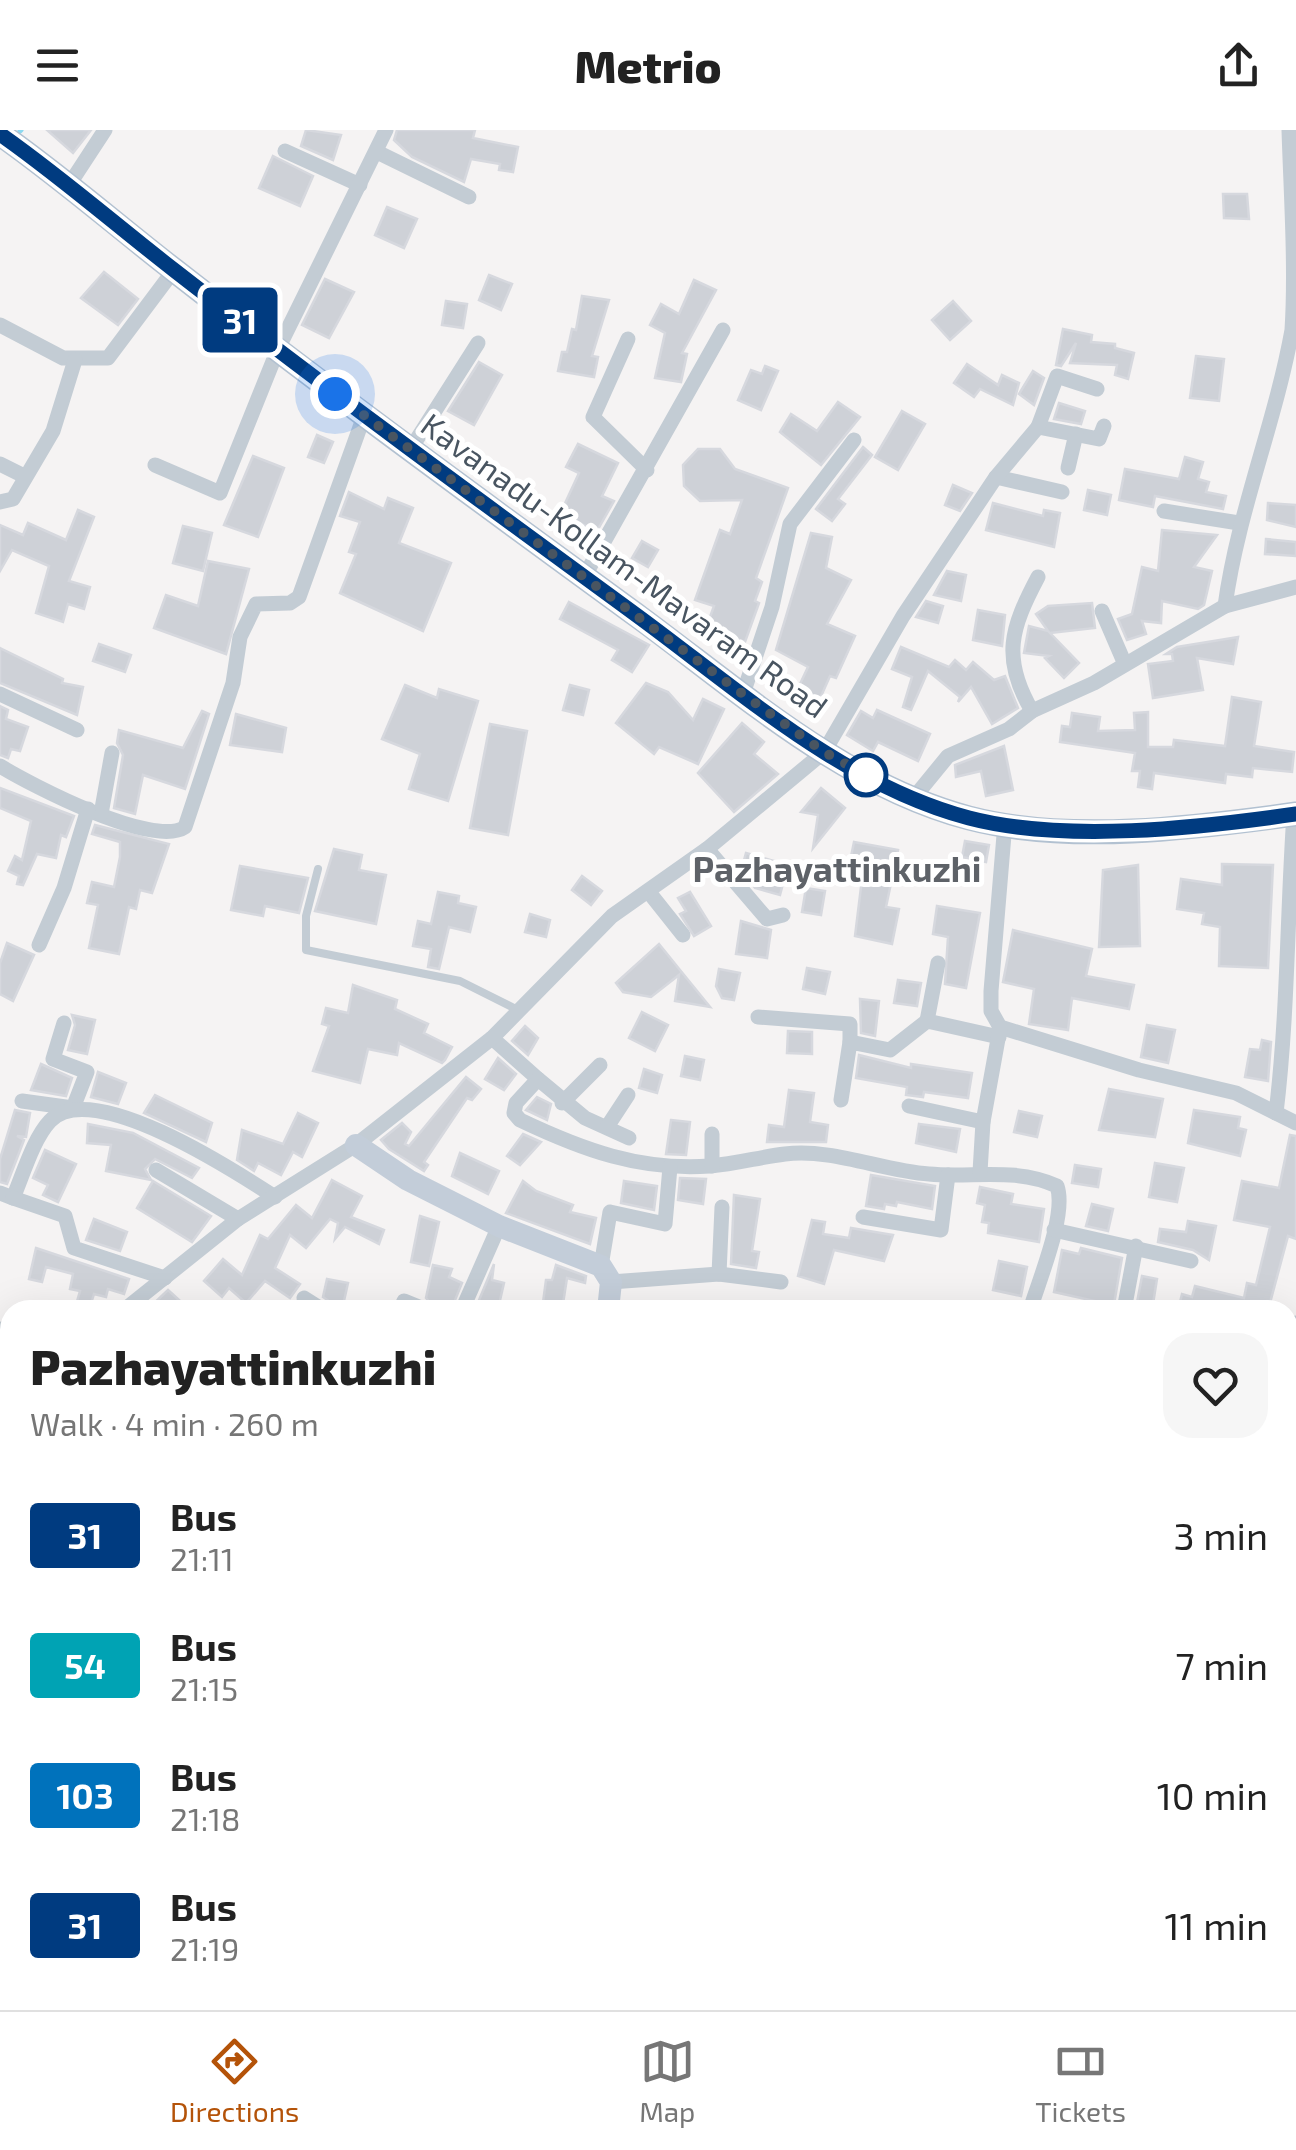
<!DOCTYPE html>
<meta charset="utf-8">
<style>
body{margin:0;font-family:"Exo 2",sans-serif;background:#f6f6f6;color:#222;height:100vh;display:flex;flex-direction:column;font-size:38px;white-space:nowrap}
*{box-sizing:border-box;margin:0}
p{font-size:32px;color:#767676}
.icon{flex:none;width:55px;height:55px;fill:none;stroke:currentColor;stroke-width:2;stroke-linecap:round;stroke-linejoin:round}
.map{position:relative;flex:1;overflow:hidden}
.side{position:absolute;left:0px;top:1170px;width:1298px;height:710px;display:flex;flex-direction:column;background:#fff;border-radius:30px 30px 0 0;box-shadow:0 10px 40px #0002}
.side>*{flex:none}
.badge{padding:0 20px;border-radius:8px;font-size:35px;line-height:65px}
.you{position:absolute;width:50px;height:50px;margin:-25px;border:8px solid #fff;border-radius:50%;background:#1a73e8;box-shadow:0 0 0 15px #1a73e833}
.map>.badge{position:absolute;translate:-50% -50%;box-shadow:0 0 0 5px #fff}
.round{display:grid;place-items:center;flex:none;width:105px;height:105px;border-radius:30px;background:#f6f6f6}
.headline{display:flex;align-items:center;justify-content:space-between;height:170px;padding:0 30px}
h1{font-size:48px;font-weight:800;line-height:75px}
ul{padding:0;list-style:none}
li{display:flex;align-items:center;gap:30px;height:130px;padding:0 30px}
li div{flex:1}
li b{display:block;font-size:38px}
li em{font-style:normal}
li .badge{min-width:110px;font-weight:700;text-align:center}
header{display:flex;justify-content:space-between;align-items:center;height:130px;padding:0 30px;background:#fff;font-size:45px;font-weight:800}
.dock{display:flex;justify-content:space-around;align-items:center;height:140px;border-top:2px solid #e0e0e0;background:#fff;font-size:28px;color:#767676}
.dock a{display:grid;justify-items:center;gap:5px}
.dock .on{color:#b45309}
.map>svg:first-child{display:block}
</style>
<header><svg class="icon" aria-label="menu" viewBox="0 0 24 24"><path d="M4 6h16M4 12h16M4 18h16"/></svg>Metrio<svg class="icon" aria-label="share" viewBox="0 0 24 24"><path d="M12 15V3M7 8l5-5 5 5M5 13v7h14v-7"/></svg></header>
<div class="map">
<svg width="1296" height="1880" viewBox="0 0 1296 1880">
<rect width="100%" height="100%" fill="#f5f3f3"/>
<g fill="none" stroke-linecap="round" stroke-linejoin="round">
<path stroke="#8dd9f0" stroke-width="5" d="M20,1L21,0"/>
</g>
<g fill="#ced1d7" stroke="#d6d8de" stroke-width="2.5">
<path d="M47,0H91L73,23Z"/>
<path d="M306,0L341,5L333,30L301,16Z"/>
<path d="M397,0H475L473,8L518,17L513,42L499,40L500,34L471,29L464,52L412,27L394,10Z"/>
<path d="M273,26L313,46L300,76L259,58Z"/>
<path d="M1223,64H1247L1249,89L1224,88Z"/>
<path d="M387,77L417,89L404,118L375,105Z"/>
<path d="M104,142L138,169L118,195L81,168Z"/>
<path d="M489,145L512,154L501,180L479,170Z"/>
<path d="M325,149L354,162L329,208L302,195Z"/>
<path d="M694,150L716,160L682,223L687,224L681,252L655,248L665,203L650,195L661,174L679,184Z"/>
<path d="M582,166L609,170L592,226L598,227L594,247L558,241L562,222H567L572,199L576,200Z"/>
<path d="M446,171L467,174L463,198L442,195Z"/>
<path d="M953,171L971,191L950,210L932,190Z"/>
<path d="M1063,199L1092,205L1091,212L1115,214V218L1134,223L1128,249L1115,245L1117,235L1070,233L1076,213L1061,236L1056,235Z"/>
<path d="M1196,226L1224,229L1219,271L1190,268Z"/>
<path d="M479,232L502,245L474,295L448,281Z"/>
<path d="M967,234L998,255L1002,245L1019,253L1013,275L980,259L974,267L954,253Z"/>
<path d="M765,236L778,241L761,280L738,270L751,240L762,244Z"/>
<path d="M1033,241L1044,248L1034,275L1019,264Z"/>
<path d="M838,272L860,287L821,335L780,302L791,284L817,301Z"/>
<path d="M1059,273L1085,281L1081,294L1054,289Z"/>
<path d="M902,281L925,294L898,340L875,327Z"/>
<path d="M317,305L333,312L324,333L308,327Z"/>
<path d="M578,314L618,333L602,366L614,371L597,401L581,394L576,405L555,395L579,343L566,337Z"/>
<path d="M863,317L872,325L838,369L845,374L832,391L816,379Z"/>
<path d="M698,319H720L735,339L788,358L756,448L762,452L755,471L759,473L745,512L706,498L714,476L695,470L720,400L730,404L742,370L700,371L684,356L683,335Z"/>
<path d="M253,326L284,338L258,407L224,395Z"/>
<path d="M1185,327L1203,332L1198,349L1209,352L1206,362L1226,366L1223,379L1155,366L1153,377L1119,370L1125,339L1179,349Z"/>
<path d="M953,355L972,363L960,381L945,375Z"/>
<path d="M1088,360L1111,365L1107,385L1084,380Z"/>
<path d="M349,362L384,379L388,368L413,378L399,413L451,433L423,501L340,463L356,424L349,422L360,392L340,386Z"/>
<path d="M993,373L1043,386L1044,380L1060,383L1054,417L986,400Z"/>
<path d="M1268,373L1296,375V397L1267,390Z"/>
<path d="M78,380L94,387L69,451L90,457L84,479L68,474L63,492L36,483L49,436L12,420L0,441V395L23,405L28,393L66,410Z"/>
<path d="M183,396L212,403L203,441L173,433Z"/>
<path d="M1162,400L1217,405L1194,437L1212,441L1204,475L1198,479L1162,471L1161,493L1142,491L1146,504L1127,510L1118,489L1132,484L1142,437L1158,441Z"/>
<path d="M811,403L832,407L826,438L851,450L827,494L855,506L836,548L830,546L814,582L792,571L808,537L776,520Z"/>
<path d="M1266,409L1296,412V426L1265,424Z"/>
<path d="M642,411L658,420L648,437L632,428Z"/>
<path d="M208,431L249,439L226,524L154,498L166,465L198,476Z"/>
<path d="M947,441L966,445L961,471L934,465Z"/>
<path d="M926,471L943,476L938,493L916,487Z"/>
<path d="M569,472L649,515L632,542L612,530L618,520L560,489Z"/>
<path d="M1092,473L1095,498L1050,503L1079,533L1064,548L1045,528L1049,526L1024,523L1029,496L1048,501L1036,484L1048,476Z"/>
<path d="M978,480L1005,485L1002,516L973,510Z"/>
<path d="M1238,507L1233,534L1197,528L1203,560L1153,568L1148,534L1173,531L1172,524H1166L1177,517Z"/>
<path d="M99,514L131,525L125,542L93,531Z"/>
<path d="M901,517L949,537L955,530L966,540L973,532L994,550L1005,546L1018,578L992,594L971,557L958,572L960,567L928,541L911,580L903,577L912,547L892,539Z"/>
<path d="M0,518L63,549L62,553L83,557L77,585L0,553Z"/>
<path d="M646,553L668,562L693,590L703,569L724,579L698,634L659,617L654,624L616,593Z"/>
<path d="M405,555L437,568L439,559L478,571L448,671L409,659L420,624L382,609Z"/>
<path d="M570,555L589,560L583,585L563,580Z"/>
<path d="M1232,567L1261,572L1254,616L1294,622L1292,642L1253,638L1252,647L1226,644L1225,653L1154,643L1152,659L1138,657L1140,641H1132L1135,623L1060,612L1062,596L1070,597L1072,583L1100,587L1098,601L1135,600L1134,583L1148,582V617H1173L1174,610L1225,616Z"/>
<path d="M0,576L8,580L6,589L28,597L20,621L11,619L8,628L0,625Z"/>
<path d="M877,580L930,604L918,631L878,612L873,621L847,605L861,581L873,588Z"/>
<path d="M202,581L209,584L185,659L143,645L135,684L114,678L123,625L117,613L119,600L183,618Z"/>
<path d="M236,584L286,598L282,622L230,615Z"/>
<path d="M742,593L764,612L754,624L778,644L734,682L698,643Z"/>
<path d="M490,594L527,601L508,705L470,698Z"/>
<path d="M1004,616L1013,660L986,666L981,641L956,647L955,635Z"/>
<path d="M0,658L74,686L66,707L61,705L56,728L37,724L23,755L17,754L19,746L8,741L15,726L22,730L31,691L0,678Z"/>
<path d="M821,658L845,678L813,718L818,685L801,682Z"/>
<path d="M95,695L169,714L152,763L140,760L136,779L129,777L119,824L89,818L98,775L87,773L92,752L114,757L120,727V712L92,704Z"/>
<path d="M965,711L989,715L986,732L962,727Z"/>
<path d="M854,712L898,720L886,777L899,779L892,814L855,806L862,749L847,746Z"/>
<path d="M334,719L362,725L359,740L386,745L376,794L315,781Z"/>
<path d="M746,723L788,735L780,765L755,758L741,741Z"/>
<path d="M1222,734L1273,735L1268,838L1219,836L1220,797L1202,794L1204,783L1177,779L1181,749L1222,755Z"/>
<path d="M1138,735L1140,816L1099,817L1103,740Z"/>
<path d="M240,736L308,748L299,783L265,776L263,786L231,780Z"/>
<path d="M582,746L602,761L591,775L572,760Z"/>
<path d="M806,758L825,761L821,785L802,782Z"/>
<path d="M438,762L459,766L458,773L476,777L470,802L449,797L439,839L428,837L431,819L413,816L418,791L431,794Z"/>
<path d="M690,762L711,796L694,806L680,784L686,781L678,768Z"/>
<path d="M937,776L980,783L966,858L945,854L948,807L933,804Z"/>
<path d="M530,784L550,790L546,807L525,802Z"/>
<path d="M741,791L771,800L767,828L736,824Z"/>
<path d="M1013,800L1092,819L1086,846L1134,855L1129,879L1072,868L1068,900L1029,894L1034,859L1003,852Z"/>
<path d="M7,813L34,825L13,871L0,864V833Z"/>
<path d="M659,814L680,840L710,877L675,871L679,845L651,867L623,862L616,853Z"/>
<path d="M807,838L830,842L825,864L803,859Z"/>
<path d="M719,839L740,843L734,870L722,868L716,856Z"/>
<path d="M898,850L921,853L917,876L894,873Z"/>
<path d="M353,855L397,870L395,879L428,894L424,903L452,917L445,930L442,933L399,913L397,925L368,919L360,953L313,941L329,896L322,894L326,878L348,883Z"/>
<path d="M860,869L879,871L875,906L861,903Z"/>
<path d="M642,882L668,895L655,921L629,908Z"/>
<path d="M72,885L95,890L87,924L68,920L75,895Z"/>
<path d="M1147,895L1175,900L1168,933L1141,927Z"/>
<path d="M525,896L538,908L528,925L512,911Z"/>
<path d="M788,901L812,902V924L787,923Z"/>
<path d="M1262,910L1271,912L1268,951L1245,947L1250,919L1260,920Z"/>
<path d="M859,925L911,938V934L972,943L968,968L924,962L923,967L906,965L907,957L856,948Z"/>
<path d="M685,926L704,930L700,950L681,946Z"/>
<path d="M498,928L516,944L504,960L485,949Z"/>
<path d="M41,934L72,948L66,966L31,960Z"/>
<path d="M644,939L662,945L657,963L639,958Z"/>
<path d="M98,942L126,953L118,974L91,967Z"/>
<path d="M466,947L481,959L472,970L467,968L424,1032L428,1035L424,1041L389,1019L381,1010L402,993L411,1002L405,1014L409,1016Z"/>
<path d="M1109,959L1163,969L1155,1007L1099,1000Z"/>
<path d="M789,960L814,963L810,992L828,995L826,1012H767L769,995L784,997Z"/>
<path d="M155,965L212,993L206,1012L144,983Z"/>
<path d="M537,967L551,974L547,990L526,980Z"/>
<path d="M15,980L30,983L26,1007L17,1006L24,1010L7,1054L0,1052V1029Z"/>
<path d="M1194,980L1240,987L1238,998L1246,1000L1240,1026L1188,1013Z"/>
<path d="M1019,981L1042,986L1037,1007L1014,1002Z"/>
<path d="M298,983L318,993L302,1027L293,1022L281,1045L258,1033L254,1041L237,1030L242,1000L283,1014Z"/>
<path d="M671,990L690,992L686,1025L666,1024Z"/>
<path d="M88,994L133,1003L199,1038L192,1048L155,1029L145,1039L151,1050L106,1041L111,1015L87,1013Z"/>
<path d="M919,994L960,999L956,1022L916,1013Z"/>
<path d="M523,1004L541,1012L520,1035L507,1026Z"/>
<path d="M1290,1005L1296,1006V1109L1288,1106L1270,1173L1274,1180H1178L1182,1164L1192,1167L1195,1156L1244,1168L1247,1153L1256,1155L1270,1097L1234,1090L1242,1051L1279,1058Z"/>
<path d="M45,1020L76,1034L58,1072L43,1065L48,1055L33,1048Z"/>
<path d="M460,1023L499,1041L488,1064L452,1046Z"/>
<path d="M1155,1033L1184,1038L1177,1072L1149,1067Z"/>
<path d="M1075,1035L1101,1039L1098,1057L1072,1053Z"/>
<path d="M871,1045L935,1056L932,1079L897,1072L896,1076L885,1074L884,1079L866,1076Z"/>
<path d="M680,1048L706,1049L703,1074L678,1070Z"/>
<path d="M332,1050L362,1066L351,1087L384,1100L379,1114L345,1097L335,1109L338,1093L330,1089L306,1118L290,1105L275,1138L300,1154L290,1168L265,1151L246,1173L229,1158L222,1167L204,1151L223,1129L242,1145L260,1105L268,1109L296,1075L312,1088Z"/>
<path d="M153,1051L211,1086L192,1112L137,1078Z"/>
<path d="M523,1051L536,1061L573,1075L570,1082L596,1088L590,1114L506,1083Z"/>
<path d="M624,1051L657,1056L654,1080L621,1073Z"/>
<path d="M980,1057L1013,1064L1011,1074L1044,1079L1039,1112L988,1103L989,1093L982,1092L985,1075L977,1073Z"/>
<path d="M734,1065L760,1069L752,1121L759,1122L756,1138L731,1134Z"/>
<path d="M1092,1074L1113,1079L1108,1101L1086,1096Z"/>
<path d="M420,1086L439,1092L429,1136L411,1132Z"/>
<path d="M94,1089L127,1102L120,1121L86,1110Z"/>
<path d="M812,1090L825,1092L823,1104L849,1108L851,1098L893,1105L884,1131L834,1120L824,1154L798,1146Z"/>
<path d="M1188,1091L1216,1096L1209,1130L1193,1120L1158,1112L1160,1099L1186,1102Z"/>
<path d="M36,1118L129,1149L124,1164L108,1159L106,1167L94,1164L89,1180L76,1175L80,1161L70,1159L73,1144L46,1137L42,1152L29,1149Z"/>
<path d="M1081,1118L1122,1128L1113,1180H1098L1099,1172L1054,1162L1062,1120L1079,1124Z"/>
<path d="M999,1131L1027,1137L1021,1166L993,1160Z"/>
<path d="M494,1134L492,1150L504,1153L498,1179L477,1175Z"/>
<path d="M433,1135L452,1139L449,1147L462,1153L451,1180H437L426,1168Z"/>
<path d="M556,1135L586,1146L585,1153L567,1148L562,1180H542L546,1150H552Z"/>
<path d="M1142,1146L1157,1149L1152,1180L1136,1178Z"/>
<path d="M327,1149L348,1153L342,1180L323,1167Z"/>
<path d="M168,1160L190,1180H147Z"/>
</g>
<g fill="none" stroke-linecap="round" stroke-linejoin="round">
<path stroke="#c3ccd4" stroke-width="8" d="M318,739L306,786V820L460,851L518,880"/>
<g stroke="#c3ccd4" stroke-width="15">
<path d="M285,21L360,55"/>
<path d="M377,22L469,67"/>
<path d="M69,55L105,0"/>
<path d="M0,195L63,228H108L174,140"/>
<path d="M628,209L593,287L647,340"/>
<path d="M1038,297L1099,309L1104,296"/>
<path d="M410,320L478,213"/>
<path d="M0,334L24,346"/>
<path d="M155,335L220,363L278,219L386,0"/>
<path d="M1068,338L1076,304"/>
<path d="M996,347L1062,362"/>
<path d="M0,372L13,369L53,301L75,230"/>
<path d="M1164,381L1239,393"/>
<path d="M584,447L723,200"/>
<path d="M1225,476C1238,381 1275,294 1292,200C1296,137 1291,64 1289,0"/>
<path d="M1102,481L1124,532"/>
<path d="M0,564L77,600"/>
<path d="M743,564L772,477L790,394L854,310"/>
<path d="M1032,581C1001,528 1011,498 1038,447"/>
<path d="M0,636C31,655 154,719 185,697L233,553L240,507L256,474L290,473L299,467L364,286"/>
<path d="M912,670L948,626L1009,599L1032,581L1094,553L1225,476L1296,457"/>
<path d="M101,684L112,623"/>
<path d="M1005,693L991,861V881L1000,897L1139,940L1236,963L1296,993"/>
<path d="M707,719L767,789L783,785"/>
<path d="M648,761L683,805"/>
<path d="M39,815L64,758L88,679"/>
<path d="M758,887L850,894V912"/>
<path d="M927,891L938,833"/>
<path d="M492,908L538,949L516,973L514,983L520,990C583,1020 640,1041 710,1036C736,1034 760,1027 785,1024C832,1018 883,1041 929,1044C972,1048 1016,1037 1057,1056C1067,1084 1039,1150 1030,1180"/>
<path d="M538,949L585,988L629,1008"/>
<path d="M841,970L850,912L890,920L927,891L999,907"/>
<path d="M22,971L73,978L87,942L53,929L64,893"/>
<path d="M562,973L600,935"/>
<path d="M909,976L983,992"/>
<path d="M1276,983C1288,884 1287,784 1294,684"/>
<path d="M607,997L628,965"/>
<path d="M712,1036V1004"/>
<path d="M156,1040L238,1089"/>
<path d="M980,1042L983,992L1000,898"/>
<path d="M0,1063L13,1068C23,1045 33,1009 50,991C91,947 235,1041 275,1067"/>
<path d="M13,1068L65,1086L74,1118L165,1148"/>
<path d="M863,1087L941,1100L948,1045"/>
<path d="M1054,1100L1191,1131"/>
<path d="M601,1136L610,1082L665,1094L670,1037"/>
<path d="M719,1144L722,1077"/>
<path d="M611,1152L719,1144L781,1152"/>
<path d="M304,1168L323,1180"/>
<path d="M124,1180L238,1089L356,1015L492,908L612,786L707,719L824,622L903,486L996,347L1038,297L1057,246L1097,259"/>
<path d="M400,1180L404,1171L426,1180"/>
<path d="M462,1180L499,1096"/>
<path d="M1124,1180L1136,1116"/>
<path d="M0,1199L10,1206"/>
<path d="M1288,1212L1296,1193"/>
<path d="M0,1275L10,1267"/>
<path d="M0,1386L10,1387"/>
<path d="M0,1533L10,1535"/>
<path d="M0,1617L10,1621"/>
<path d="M1288,1637L1296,1636"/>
<path d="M1288,1655L1296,1662"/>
<path d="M0,1801L10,1785"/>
<path d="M154,1870L171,1880"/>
<path d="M976,1870L1028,1880"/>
<path d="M12,1880L16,1870"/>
<path d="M179,1880L186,1870"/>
<path d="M295,1880L315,1870"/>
<path d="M437,1880L452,1870"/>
<path d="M524,1880L541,1870"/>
<path d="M870,1880L873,1870"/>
<path d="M945,1880L949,1870"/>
<path d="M1114,1880L1116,1870"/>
</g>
<g stroke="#c3cdd9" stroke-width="22">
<path d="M356,1015L408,1050L499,1096L601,1136L611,1152L608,1180"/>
<path d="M565,1870L571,1880"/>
</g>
<path stroke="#b2c1d1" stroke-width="25" d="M0,4C60,46 116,95 174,140C326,259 483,373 639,487C741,562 844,655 969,688C1069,714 1195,698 1296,684"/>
</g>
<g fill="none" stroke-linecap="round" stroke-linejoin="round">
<defs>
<path id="line" d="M0,4C60,46 116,95 174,140C327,259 483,373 639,487C741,562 844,655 969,688C1065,713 1198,698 1296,684"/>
</defs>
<use href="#line" stroke="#fff" stroke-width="22"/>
<use href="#line" stroke="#003b80" stroke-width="15"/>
<path stroke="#495561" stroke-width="10" stroke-dasharray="0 18" d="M335,264L751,570L824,622L866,645"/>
</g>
<circle fill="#fff" stroke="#003b80" stroke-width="5" cx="866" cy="645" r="20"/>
<g text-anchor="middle" stroke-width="10" stroke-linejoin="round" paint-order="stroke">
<g font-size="32" fill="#495561" stroke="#fff">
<text transform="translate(624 436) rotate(36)" y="11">Kavanadu-Kollam-Mavaram Road</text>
</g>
<g font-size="35" font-weight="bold" fill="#5e6268" stroke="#fff">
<text x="837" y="752">Pazhayattinkuzhi</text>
</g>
</g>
</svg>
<div class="you" style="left:335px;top:264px"></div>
<b class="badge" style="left:240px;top:190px;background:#003b80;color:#fff">31</b>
<section class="side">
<div class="headline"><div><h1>Pazhayattinkuzhi</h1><p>Walk · 4 min · 260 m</p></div><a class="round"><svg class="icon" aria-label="heart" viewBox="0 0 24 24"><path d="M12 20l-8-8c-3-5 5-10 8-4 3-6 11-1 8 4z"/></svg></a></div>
<ul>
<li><span class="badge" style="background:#003b80;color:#fff">31</span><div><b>Bus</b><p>21:11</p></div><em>3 min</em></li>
<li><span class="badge" style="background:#00a3b4;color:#fff">54</span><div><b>Bus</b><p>21:15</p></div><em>7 min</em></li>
<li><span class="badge" style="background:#0072bc;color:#fff">103</span><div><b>Bus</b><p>21:18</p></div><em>10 min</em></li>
<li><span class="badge" style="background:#003b80;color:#fff">31</span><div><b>Bus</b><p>21:19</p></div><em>11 min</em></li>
</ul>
</section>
</div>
<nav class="dock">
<a class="on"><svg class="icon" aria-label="directions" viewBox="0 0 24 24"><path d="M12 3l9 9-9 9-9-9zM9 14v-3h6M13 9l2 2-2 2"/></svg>Directions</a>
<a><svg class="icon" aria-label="map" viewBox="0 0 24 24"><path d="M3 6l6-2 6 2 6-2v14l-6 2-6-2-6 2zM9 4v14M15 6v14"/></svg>Map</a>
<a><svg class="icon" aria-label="tickets" viewBox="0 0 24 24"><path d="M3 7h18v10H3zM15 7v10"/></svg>Tickets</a>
</nav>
